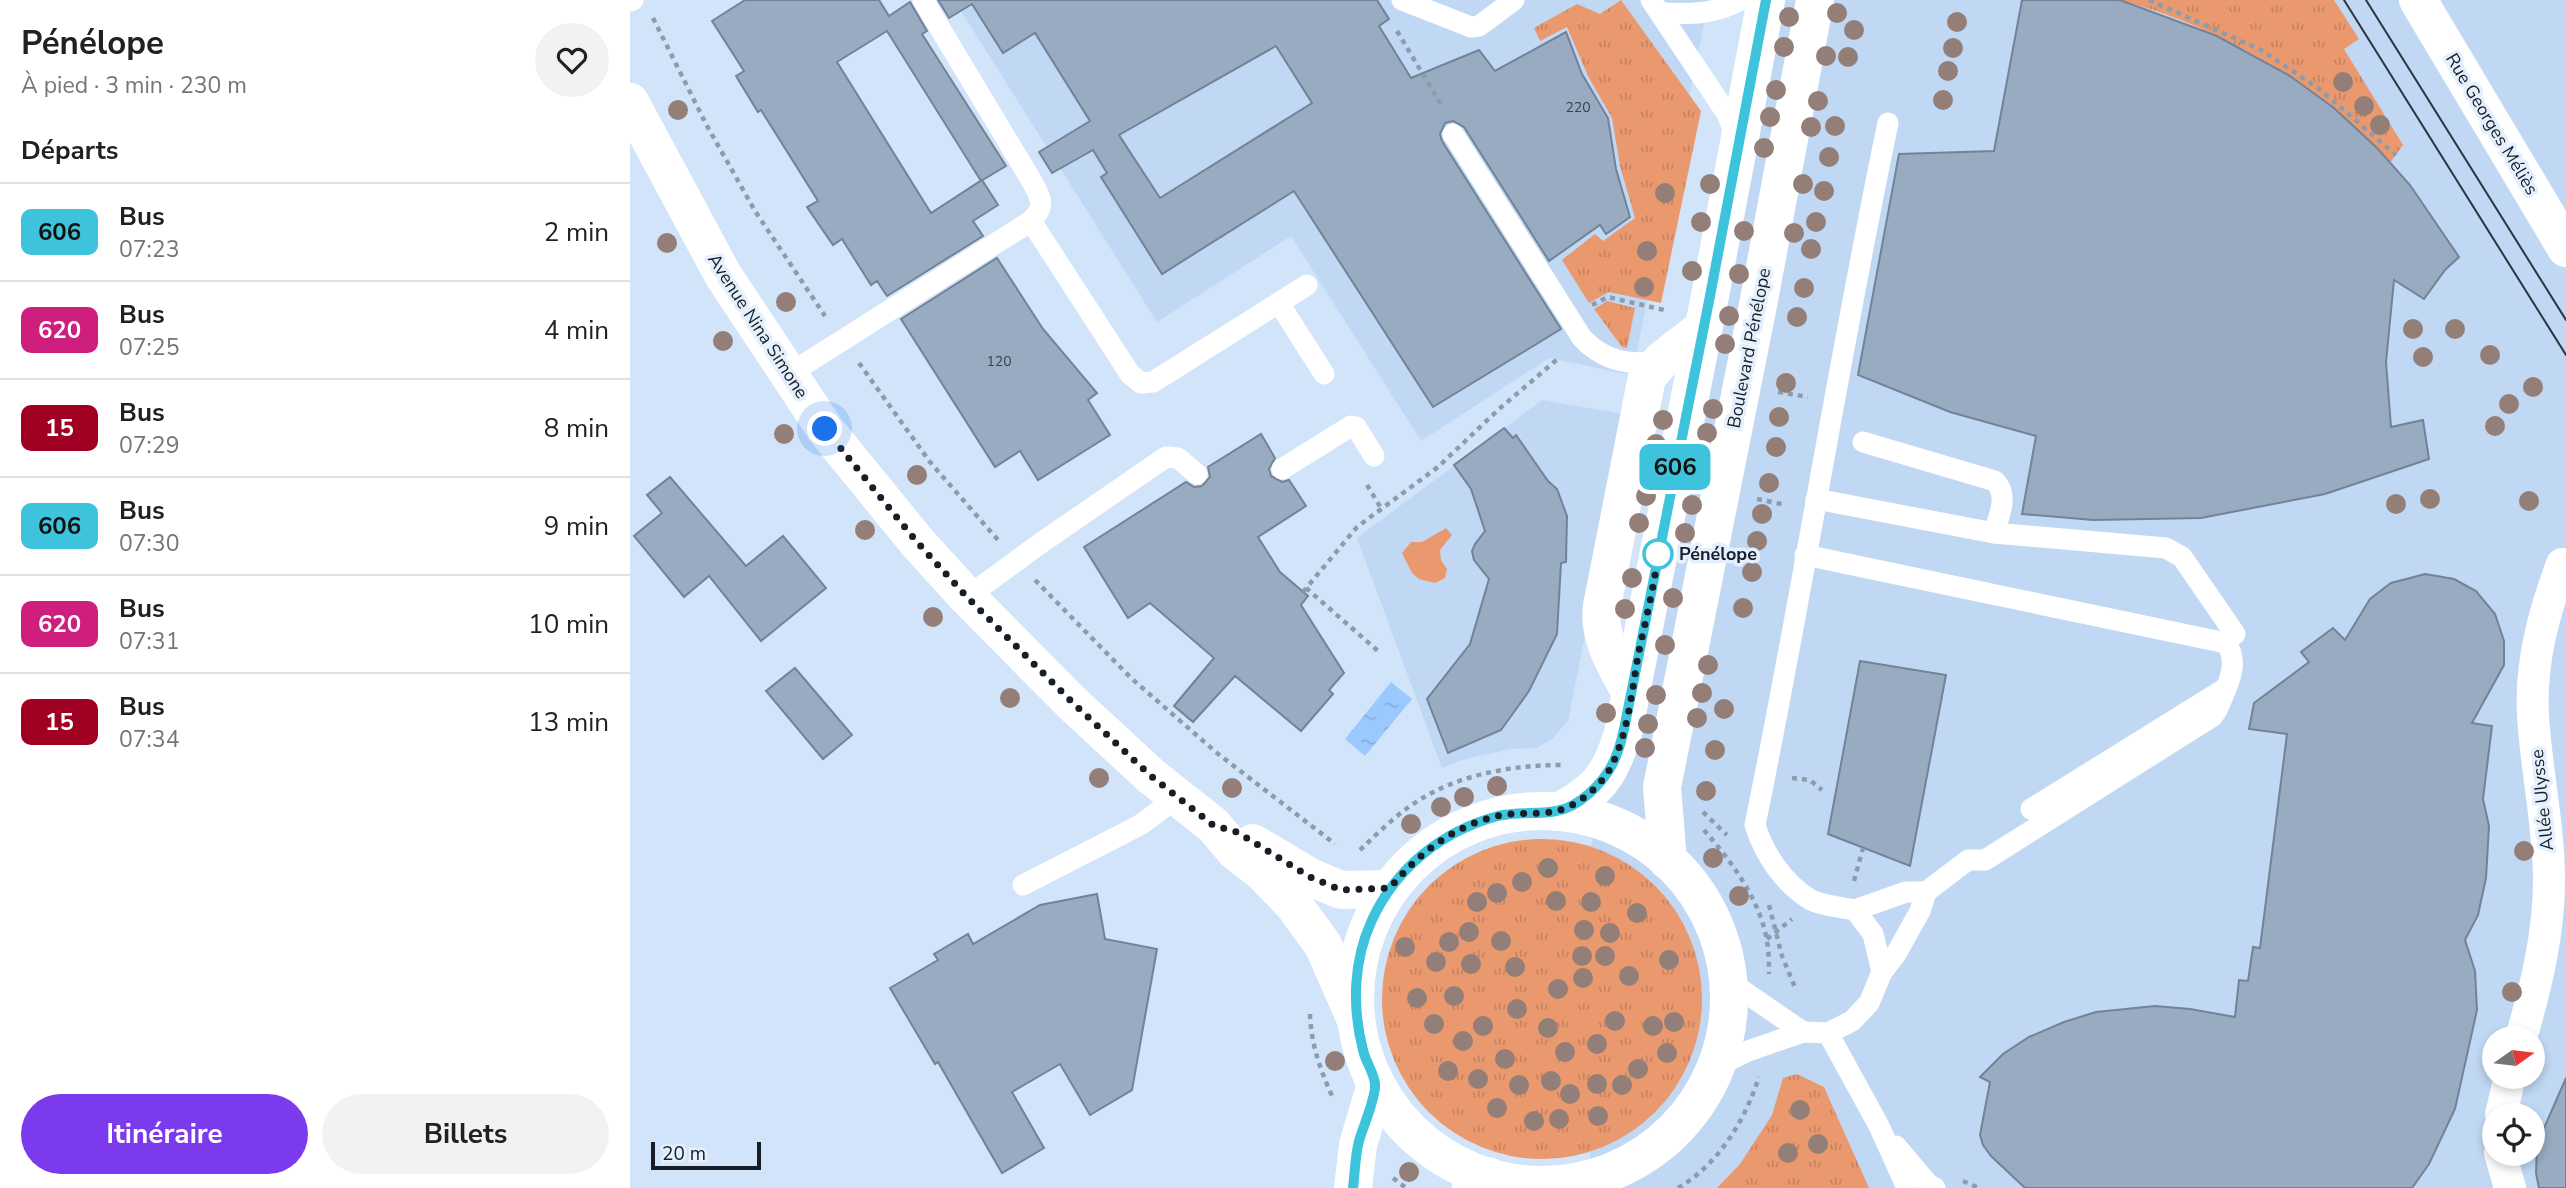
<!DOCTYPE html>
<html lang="fr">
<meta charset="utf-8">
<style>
body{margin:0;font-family:"Nunito Sans",sans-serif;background:#f2f2f2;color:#202124;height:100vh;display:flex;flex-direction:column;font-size:26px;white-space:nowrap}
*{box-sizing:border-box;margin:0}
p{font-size:23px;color:#757577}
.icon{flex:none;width:38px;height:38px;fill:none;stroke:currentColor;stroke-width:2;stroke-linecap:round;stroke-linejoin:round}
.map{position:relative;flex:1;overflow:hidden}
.drawer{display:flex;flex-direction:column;background:#fff;width:630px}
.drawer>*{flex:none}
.badge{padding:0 14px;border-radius:10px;font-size:24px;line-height:46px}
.needle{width:46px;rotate:76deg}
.buttons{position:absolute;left:1852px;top:1026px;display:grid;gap:14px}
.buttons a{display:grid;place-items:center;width:63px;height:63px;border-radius:50%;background:#fff;box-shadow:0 4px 10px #0003;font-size:35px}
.scale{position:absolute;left:21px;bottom:18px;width:110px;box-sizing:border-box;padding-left:7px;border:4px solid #171e26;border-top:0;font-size:19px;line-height:24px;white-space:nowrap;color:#171e26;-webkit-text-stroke:5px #e4f0fd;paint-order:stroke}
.you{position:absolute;width:35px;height:35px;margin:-18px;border:5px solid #fff;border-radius:50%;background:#1a73e8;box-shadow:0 0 0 10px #1a73e833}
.map>.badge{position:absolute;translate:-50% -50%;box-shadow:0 0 0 4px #fff}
h2{padding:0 21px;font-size:26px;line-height:63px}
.round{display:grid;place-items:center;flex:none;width:74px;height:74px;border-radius:37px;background:#f2f2f2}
.head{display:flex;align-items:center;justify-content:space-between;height:119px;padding:0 21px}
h1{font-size:33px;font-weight:700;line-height:52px}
.cta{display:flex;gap:14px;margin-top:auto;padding:14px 21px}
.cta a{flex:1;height:80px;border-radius:42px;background:#7c3aed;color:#fff;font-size:28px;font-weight:700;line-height:80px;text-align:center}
.cta a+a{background:#f2f2f2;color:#202124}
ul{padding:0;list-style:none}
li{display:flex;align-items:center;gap:21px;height:98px;padding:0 21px;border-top:2px solid #e0e0e0}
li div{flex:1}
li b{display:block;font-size:26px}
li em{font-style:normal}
li .badge{min-width:77px;font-weight:700;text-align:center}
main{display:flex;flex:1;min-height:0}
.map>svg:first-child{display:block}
</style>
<main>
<section class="drawer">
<div class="head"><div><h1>Pénélope</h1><p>À pied · 3 min · 230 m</p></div><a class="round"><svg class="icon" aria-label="heart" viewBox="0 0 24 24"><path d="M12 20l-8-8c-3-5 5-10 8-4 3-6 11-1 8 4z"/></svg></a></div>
<h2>Départs</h2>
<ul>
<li><span class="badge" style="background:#3dc4dc;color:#111">606</span><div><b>Bus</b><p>07:23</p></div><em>2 min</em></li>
<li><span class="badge" style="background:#ce1f7e;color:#fff">620</span><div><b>Bus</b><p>07:25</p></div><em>4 min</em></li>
<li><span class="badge" style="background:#a00021;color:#fff">15</span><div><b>Bus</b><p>07:29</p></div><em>8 min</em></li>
<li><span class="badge" style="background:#3dc4dc;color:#111">606</span><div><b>Bus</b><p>07:30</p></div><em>9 min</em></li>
<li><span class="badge" style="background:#ce1f7e;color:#fff">620</span><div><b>Bus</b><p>07:31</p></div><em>10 min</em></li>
<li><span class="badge" style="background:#a00021;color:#fff">15</span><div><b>Bus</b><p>07:34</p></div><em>13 min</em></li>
</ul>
<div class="cta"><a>Itinéraire</a><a>Billets</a></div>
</section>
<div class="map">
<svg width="1936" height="1188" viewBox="0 0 1936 1188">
<defs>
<pattern id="grass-tufts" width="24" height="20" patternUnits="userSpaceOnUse" patternTransform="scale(1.75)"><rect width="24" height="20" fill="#ea996f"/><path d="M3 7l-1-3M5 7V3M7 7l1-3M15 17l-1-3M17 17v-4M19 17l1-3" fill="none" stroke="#c88360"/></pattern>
<pattern id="water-ripples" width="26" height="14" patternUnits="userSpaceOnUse" patternTransform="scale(1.75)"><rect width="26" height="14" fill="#9bc9ff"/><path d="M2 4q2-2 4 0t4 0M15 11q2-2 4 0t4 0" fill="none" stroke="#85acda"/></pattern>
</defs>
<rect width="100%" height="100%" fill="#d1e4fa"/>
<g fill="#c0d8f4" fill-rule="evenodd">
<path d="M324,0H1079L1002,375L919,358L791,441L661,236L527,322Z"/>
<path d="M1155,0H1936V1188H964L960,1151L998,1134L1019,1119L1034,1103L1057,1064L989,859L961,846ZM1864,1038H1902V1076H1864ZM1864,1115H1902V1153H1864Z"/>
<path d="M912,400L999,415L938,721L923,738L907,748L881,749L835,759L812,768L727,538Z"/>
</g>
<g fill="url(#grass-tufts)">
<path d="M991,0L1071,111L1031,303L979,292L959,303L932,260L965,234L973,241L1005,218L990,166L982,118L958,76L937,27L910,41L904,28L947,4L970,14Z"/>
<path d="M1490,0H1704L1729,39L1714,49L1773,145L1760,163C1689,84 1593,28 1490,0Z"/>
<path d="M977,301L1005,308L997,348L992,347L964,309Z"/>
<circle cx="912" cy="999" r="160"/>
<path d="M1167,1074L1194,1087L1239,1188H1087L1110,1164L1142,1115L1153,1078Z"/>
</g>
<path fill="#ea996f" d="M816,528L822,535L810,550L811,560L817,569L815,578L805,583L789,579L782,573L772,553L781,542H792Z"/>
<path fill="url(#water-ripples)" d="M761,682L782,699L735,756L715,739Z"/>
<g fill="#99abc1" stroke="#728397" stroke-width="2" fill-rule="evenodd">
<path d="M115,0H249L259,16L280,2L297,31L292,34L376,166L351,181L257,31L207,62L301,213L352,180L368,205L343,221L353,236L257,296L247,281L241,285L212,239L203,245L177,207L188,201L131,110L128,112L106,76L114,71L82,21Z"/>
<path d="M308,0H747L759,19L749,26L781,78L849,50L865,71L936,32L952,74L978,118L986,169L1000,217L976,234L970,225L919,261L834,127L823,121L815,123L810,134L812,141L931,329L803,407L664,191L532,274L471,177L477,173L463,150L422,173L409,152L460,121L405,33L373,53L342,4L319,18ZM646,46L682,103L530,198L489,135Z"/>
<path d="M1392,0H1490L1587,36L1660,76L1704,108L1747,148L1780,185L1829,257L1815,270L1794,299L1764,280L1756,362L1761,427L1793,420L1799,459L1695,494L1571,518L1463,520L1392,514L1406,436L1320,412L1228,375L1269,154L1364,151Z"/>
<path d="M367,258L413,329L467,393L458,400L480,435L408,480L390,451L365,467L271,319Z"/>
<path d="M874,428L883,438L886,435L918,481L927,489L937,516L936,562L931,563L927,634L899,691L871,730L818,753L797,699L840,644L859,579L844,560L842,551L845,544L855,531L841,489L824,465Z"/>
<path d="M631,434L645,458L639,469L641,476L652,482L659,480L676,506L628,537L650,572L678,596L671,605L714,673L699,690L703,694L671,731L605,676L563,722L544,706L584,658L520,603L498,618L454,547L556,482L564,487L572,486L580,477L578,467Z"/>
<path d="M40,477L116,566L153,536L196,588L131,641L79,576L54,597L4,536L32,513L17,495Z"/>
<path d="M1795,574L1824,579L1846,591L1865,614L1874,641V665L1842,723L1862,726L1853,799L1859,826L1856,878L1848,915L1835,940L1845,971L1847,1010L1825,1109L1799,1164L1782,1188H1395L1361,1156L1353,1145L1350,1135L1360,1082L1350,1077L1373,1054L1399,1037L1434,1022L1466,1012L1525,1006L1560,1009L1605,1017L1609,980L1618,981L1623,947L1630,948L1657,734L1619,729L1624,703L1679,662L1671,652L1703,628L1715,640L1740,599L1761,583Z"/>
<path d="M1230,661L1316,675L1280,866L1198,834Z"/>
<path d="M165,668L222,735L193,759L136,691Z"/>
<path d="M467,894L475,939L527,949L502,1090L460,1115L430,1064L382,1092L414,1148L372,1173L308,1062L305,1064L260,988L308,960L304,954L338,934L343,944L410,905Z"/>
<path d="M1936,1078V1188H1909L1906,1173L1907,1144Z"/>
</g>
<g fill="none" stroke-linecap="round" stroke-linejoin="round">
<g stroke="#8d9cad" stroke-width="4.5" stroke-dasharray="5 5" stroke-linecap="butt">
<path d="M1519,0L1631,50L1688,88L1766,155"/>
<path d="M23,18L76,124L125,211L195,316"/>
<path d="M767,31L813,108"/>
<path d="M962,305L978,297L1034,310"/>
<path d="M229,363L300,462L368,540"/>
<path d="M1148,392L1178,397"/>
<path d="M737,485L751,508"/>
<path d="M1127,499L1156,505"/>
<path d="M405,580L501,678L587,753L705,844"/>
<path d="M676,588L748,651"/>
<path d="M673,592L727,527L808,467L869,409L930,357"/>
<path d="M1162,778L1180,780L1192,790"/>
<path d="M1073,812L1097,835"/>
<path d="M1074,830C1101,861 1130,899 1137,941C1139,952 1139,963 1139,974"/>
<path d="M730,850C750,831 772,809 796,796C836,773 887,765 931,765"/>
<path d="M1224,881L1233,848"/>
<path d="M1139,905L1152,956L1166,990"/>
<path d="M1137,939L1162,919"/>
<path d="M680,1014C681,1044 690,1069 702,1096"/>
<path d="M763,1178L776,1188"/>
<path d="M1333,1181L1349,1188"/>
<path d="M1048,1188C1089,1164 1115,1120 1129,1077"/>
</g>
<g stroke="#fff" stroke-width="21">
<path d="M772,0L841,27L849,26L884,0"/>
<path d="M1021,0L1097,114L1106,137"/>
<path d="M0,1L3,0"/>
<path d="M1031,13C1059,14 1085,15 1110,0"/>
<path d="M823,134L952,338C974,361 999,367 1030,360"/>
<path d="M401,221L500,374L511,383L523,382L677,285"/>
<path d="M649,303L694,374"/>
<path d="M159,374L401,221C415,207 412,201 404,185L293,0"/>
<path d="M1233,442L1365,481C1379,496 1369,515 1364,533"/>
<path d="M652,469L721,426L726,427L744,456"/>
<path d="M1186,499L1364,533L1536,548L1552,557L1605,634"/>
<path d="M337,597L408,545L536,457L548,458L567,474"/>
<path d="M1401,809L1596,688"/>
<path d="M393,885L510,825L548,797"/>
<path d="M1225,910L1276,892H1296"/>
<path d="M1252,972L1243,934L1225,910C1211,907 1193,906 1181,900C1154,884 1134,854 1125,825C1173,592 1209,356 1258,123"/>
<path d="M1097,980L1173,1032"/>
<path d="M1198,1033L1249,1126L1277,1188"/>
<path d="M1085,1067L1118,1051L1173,1032L1198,1033L1222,1021L1239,1003L1252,972L1266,954L1290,911L1296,892L1338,860H1355L1583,716L1587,710C1596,688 1611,664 1596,643L1175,555"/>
<path d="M1266,1146L1299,1185L1305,1188"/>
</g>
<g stroke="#fff" stroke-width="32">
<path d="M1891,1038C1906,987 1919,934 1919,880C1919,825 1906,770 1903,715C1900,663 1914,612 1932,564"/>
<path d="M1871,1115L1880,1076"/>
<path d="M1870,1153L1880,1188"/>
</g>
<g stroke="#fff" stroke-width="38">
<path d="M1788,0L1936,248"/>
<path d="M1001,693C987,668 967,636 972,606L1017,377L1032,360L1073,328"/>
</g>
<g stroke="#fff" stroke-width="38">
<path d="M0,102L93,275L195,429L287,542L337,597L442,703L521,776L583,825L606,852L632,872L664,905L693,945L726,1020"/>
<path d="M623,843L680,877L711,890L759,889"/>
<path d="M723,1188L728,1145L746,1084"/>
<path d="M841,1188L858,1176"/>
</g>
<g stroke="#fff" stroke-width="38">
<circle cx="912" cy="998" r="187"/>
<path d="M928,812C968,791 980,776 993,733L1080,296L1136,0"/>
<path d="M1038,861L1032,787L1128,305L1185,0"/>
</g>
<g stroke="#2c353e" stroke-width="2">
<path d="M1714,0L1936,355"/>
<path d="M1736,0L1936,320"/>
</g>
</g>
<g fill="#937f78">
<circle cx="1207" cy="13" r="10"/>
<circle cx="1159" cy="17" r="10"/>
<circle cx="1327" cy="22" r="10"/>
<circle cx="1224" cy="30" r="10"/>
<circle cx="1154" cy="47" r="10"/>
<circle cx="1323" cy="48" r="10"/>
<circle cx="1196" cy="56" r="10"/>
<circle cx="1218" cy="57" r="10"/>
<circle cx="1318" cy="71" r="10"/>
<circle cx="1713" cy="82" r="10"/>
<circle cx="1146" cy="90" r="10"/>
<circle cx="1313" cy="100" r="10"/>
<circle cx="1188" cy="101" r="10"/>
<circle cx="1734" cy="106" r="10"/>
<circle cx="48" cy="110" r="10"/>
<circle cx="1140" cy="117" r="10"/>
<circle cx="1750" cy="125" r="10"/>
<circle cx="1205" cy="126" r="10"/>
<circle cx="1181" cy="127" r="10"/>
<circle cx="1134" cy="148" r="10"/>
<circle cx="1199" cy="157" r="10"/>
<circle cx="1080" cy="184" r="10"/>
<circle cx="1173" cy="184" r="10"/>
<circle cx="1194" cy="191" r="10"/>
<circle cx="1035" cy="193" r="10"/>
<circle cx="1071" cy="222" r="10"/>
<circle cx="1186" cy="222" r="10"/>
<circle cx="1114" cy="231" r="10"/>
<circle cx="1164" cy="233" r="10"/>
<circle cx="37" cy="243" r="10"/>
<circle cx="1181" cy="249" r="10"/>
<circle cx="1017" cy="251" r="10"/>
<circle cx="1062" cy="271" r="10"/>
<circle cx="1109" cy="274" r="10"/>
<circle cx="1014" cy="287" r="10"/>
<circle cx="1174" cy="288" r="10"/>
<circle cx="156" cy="302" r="10"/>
<circle cx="1099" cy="316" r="10"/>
<circle cx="1167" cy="317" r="10"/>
<circle cx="1783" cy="329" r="10"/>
<circle cx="1825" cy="329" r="10"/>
<circle cx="93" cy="341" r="10"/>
<circle cx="1095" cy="344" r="10"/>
<circle cx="1860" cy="355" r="10"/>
<circle cx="1793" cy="357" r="10"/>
<circle cx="1156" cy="383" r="10"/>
<circle cx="1903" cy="387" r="10"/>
<circle cx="1879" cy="404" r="10"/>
<circle cx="1083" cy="409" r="10"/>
<circle cx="1149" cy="417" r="10"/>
<circle cx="1033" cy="420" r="10"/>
<circle cx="1865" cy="426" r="10"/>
<circle cx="1077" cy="433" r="10"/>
<circle cx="154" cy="434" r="10"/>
<circle cx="1026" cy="444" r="10"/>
<circle cx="1146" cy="447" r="10"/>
<circle cx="1071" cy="462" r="10"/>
<circle cx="287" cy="475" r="10"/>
<circle cx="1139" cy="483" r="10"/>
<circle cx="1016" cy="496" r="10"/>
<circle cx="1800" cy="499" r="10"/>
<circle cx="1899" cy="501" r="10"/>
<circle cx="1766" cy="504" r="10"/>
<circle cx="1062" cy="505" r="10"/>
<circle cx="1132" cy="514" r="10"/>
<circle cx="1009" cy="523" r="10"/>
<circle cx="235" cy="530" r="10"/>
<circle cx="1055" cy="533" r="10"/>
<circle cx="1127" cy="541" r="10"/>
<circle cx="1122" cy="572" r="10"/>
<circle cx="1002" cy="578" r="10"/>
<circle cx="1043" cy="598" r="10"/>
<circle cx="1113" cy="608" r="10"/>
<circle cx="995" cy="609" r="10"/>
<circle cx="303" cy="617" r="10"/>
<circle cx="1035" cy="645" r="10"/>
<circle cx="1078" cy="665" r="10"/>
<circle cx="1072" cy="693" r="10"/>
<circle cx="1026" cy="695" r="10"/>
<circle cx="380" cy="698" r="10"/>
<circle cx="1094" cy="709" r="10"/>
<circle cx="976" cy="713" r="10"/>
<circle cx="1067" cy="718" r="10"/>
<circle cx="1018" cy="724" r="10"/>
<circle cx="1015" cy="748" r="10"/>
<circle cx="1085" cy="750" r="10"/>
<circle cx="469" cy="778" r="10"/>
<circle cx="867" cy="786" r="10"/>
<circle cx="602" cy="788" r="10"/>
<circle cx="1076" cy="791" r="10"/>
<circle cx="834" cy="797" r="10"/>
<circle cx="811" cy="807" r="10"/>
<circle cx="781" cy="824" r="10"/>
<circle cx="1894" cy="851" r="10"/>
<circle cx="1083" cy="858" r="10"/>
<circle cx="918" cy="868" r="10"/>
<circle cx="975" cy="876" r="10"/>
<circle cx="892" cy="882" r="10"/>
<circle cx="867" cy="893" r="10"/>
<circle cx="1109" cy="896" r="10"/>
<circle cx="926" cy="901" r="10"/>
<circle cx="847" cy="902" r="10"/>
<circle cx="961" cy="902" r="10"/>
<circle cx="1007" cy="913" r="10"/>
<circle cx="954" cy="930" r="10"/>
<circle cx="839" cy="932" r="10"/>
<circle cx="980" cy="933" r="10"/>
<circle cx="871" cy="941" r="10"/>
<circle cx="819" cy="942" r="10"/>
<circle cx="775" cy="947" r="10"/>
<circle cx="952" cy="956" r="10"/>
<circle cx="975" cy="956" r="10"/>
<circle cx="1039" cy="960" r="10"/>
<circle cx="806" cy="962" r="10"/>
<circle cx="841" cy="964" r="10"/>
<circle cx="885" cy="967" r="10"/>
<circle cx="999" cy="976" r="10"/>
<circle cx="953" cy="978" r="10"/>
<circle cx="928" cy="989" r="10"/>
<circle cx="1882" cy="992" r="10"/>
<circle cx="824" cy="996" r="10"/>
<circle cx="787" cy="998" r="10"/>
<circle cx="887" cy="1009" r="10"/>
<circle cx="985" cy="1021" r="10"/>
<circle cx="1044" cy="1022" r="10"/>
<circle cx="804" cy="1024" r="10"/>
<circle cx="853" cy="1026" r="10"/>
<circle cx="1023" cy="1026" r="10"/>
<circle cx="918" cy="1028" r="10"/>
<circle cx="833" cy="1041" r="10"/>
<circle cx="967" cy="1044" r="10"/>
<circle cx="935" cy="1052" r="10"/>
<circle cx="1037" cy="1053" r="10"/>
<circle cx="875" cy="1059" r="10"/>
<circle cx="705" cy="1061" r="10"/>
<circle cx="1008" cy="1069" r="10"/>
<circle cx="818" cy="1071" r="10"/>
<circle cx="848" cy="1079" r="10"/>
<circle cx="921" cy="1081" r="10"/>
<circle cx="967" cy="1084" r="10"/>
<circle cx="889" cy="1085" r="10"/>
<circle cx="992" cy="1085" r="10"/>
<circle cx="940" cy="1094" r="10"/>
<circle cx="867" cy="1108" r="10"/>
<circle cx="1170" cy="1110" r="10"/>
<circle cx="968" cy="1116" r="10"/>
<circle cx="929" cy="1119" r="10"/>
<circle cx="904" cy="1121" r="10"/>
<circle cx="1188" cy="1144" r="10"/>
<circle cx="1158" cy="1153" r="10"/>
<circle cx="779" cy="1172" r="10"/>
</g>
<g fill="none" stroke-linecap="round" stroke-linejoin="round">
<defs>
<path id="line" d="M723,1188C725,1172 725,1156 729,1141C733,1127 746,1097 745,1085C745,1074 735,1061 733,1050C722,1007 723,961 742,920C766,868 812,831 868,816C888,811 907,815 926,811C948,808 972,784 982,765C993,744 996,717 1001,694L1080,296L1136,0"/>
</defs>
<use href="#line" stroke="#fff" stroke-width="16"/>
<use href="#line" stroke="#3dc4dc" stroke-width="10"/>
<path stroke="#171e26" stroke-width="7" stroke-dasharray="0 12.6" d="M195,429L287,542L337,597L442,702L521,776L583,825L607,832L680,877L711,890L760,888C789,853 827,823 873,815C891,812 910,815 926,811C948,807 973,784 982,765C998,732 1002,691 1008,656C1015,623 1025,582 1028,554"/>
</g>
<circle fill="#fff" stroke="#3dc4dc" stroke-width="3.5" cx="1028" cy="554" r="14"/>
<g text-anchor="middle" stroke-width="7" stroke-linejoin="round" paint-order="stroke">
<g font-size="14" fill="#38414d">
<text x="948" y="112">220</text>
<text x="369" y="366">120</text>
</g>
<g font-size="18" fill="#171e26" stroke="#e4f0fd">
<text transform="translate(1862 124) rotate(59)" y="6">Rue Georges Méliès</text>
<text transform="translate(128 326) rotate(57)" y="6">Avenue Nina Simone</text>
<text transform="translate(1119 348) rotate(-79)" y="6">Boulevard Pénélope</text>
<text transform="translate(1912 800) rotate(-96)" y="6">Allée Ulysse</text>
</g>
<g font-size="18" font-weight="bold" fill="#171e26" stroke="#e4f0fd" text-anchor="start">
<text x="1049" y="560">Pénélope</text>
</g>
</g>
</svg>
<div class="buttons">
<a><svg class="needle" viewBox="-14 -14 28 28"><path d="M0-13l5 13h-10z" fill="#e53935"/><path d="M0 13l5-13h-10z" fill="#757577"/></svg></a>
<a><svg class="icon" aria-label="locate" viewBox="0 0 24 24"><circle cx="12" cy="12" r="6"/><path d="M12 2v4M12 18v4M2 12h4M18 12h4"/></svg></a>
</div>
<div class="scale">20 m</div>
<div class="you" style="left:195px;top:429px"></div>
<b class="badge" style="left:1045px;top:467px;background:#3dc4dc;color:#111">606</b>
</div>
</main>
